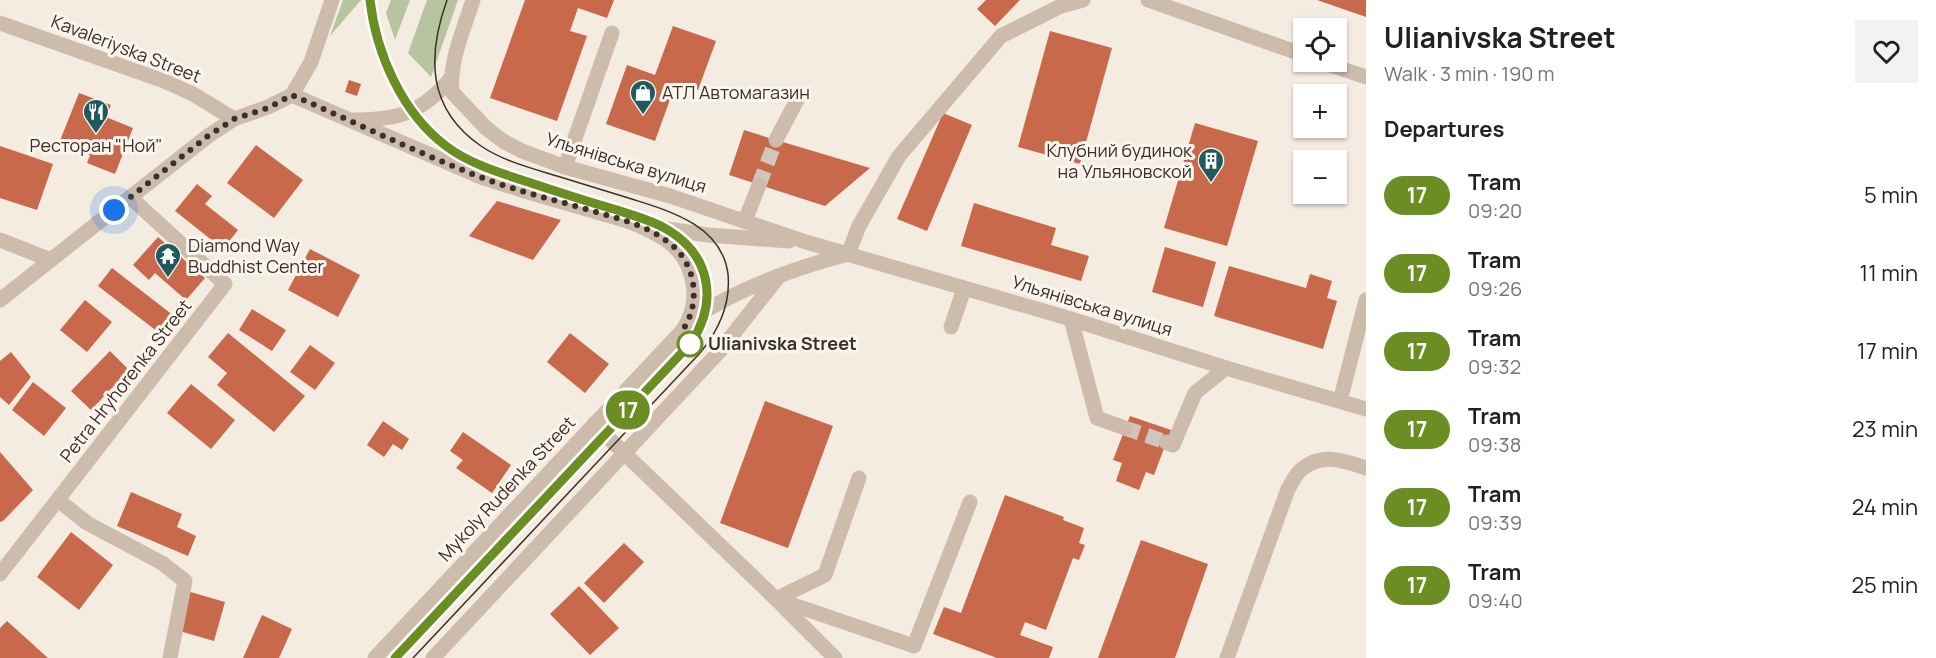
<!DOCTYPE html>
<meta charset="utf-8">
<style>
body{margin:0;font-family:Manrope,sans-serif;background:#f2f2f2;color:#202124;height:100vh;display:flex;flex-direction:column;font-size:22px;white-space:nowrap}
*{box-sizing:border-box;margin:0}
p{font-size:20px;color:#757577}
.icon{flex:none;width:33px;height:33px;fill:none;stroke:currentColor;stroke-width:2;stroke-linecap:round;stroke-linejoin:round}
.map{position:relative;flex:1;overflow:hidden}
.side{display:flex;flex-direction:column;background:#fff;width:570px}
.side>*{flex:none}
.badge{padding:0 12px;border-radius:20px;font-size:21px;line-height:39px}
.buttons{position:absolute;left:1293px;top:18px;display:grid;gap:12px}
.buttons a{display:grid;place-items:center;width:54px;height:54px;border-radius:0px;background:#fff;box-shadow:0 2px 4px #0004;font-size:30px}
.you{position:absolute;width:30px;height:30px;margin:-15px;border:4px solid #fff;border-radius:50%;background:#1a73e8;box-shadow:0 0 0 9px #1a73e833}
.map>.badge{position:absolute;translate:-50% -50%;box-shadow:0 0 0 3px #fff}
h2{padding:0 18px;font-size:22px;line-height:54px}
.round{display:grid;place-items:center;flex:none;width:63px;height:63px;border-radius:0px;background:#f2f2f2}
.headline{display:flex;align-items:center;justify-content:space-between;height:102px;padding:0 18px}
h1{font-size:28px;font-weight:700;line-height:45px}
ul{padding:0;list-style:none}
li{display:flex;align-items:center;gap:18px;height:78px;padding:0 18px}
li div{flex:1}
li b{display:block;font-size:22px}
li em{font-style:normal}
li .badge{min-width:66px;font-weight:700;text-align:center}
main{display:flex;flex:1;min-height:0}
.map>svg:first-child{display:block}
</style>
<main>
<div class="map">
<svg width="1366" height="658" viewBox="0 0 1366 658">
<rect width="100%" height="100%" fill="#f4ebe1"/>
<g fill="#b8c4a0">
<path d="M343,0H361L330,36Z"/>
<path d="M391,0H410L395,40L386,13Z"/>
<path d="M427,0H458L431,77L408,53Z"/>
</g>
<g fill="#c8694b">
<path d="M525,0H614L607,18L578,8L570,31L587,36L557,121L490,98Z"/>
<path d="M986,0H1020L995,26L977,9Z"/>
<path d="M1317,0H1366V17Z"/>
<path d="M673,26L716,41L698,90L676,83L655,141L606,124L627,65L655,75Z"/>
<path d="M1050,31L1112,48L1080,164L1018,147Z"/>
<path d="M349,80L361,84L357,96L345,92Z"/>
<path d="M79,93L111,105L106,117L133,128L115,174L87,163L90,155L59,143Z"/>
<path d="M943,113L972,125L927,231L897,219Z"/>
<path d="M1195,123L1258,141L1227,246L1164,228Z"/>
<path d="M744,130L776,140L870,168L825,206L729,175Z"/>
<path d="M256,145L303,180L274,218L227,183Z"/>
<path d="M0,146L53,164L37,210L0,198Z"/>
<path d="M197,184L212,196L205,204L238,230L223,249L175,211Z"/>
<path d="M497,201L561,220L533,260L469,236Z"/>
<path d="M974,203L1056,228L1051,245L1089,256L1081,281L961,246Z"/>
<path d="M158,237L205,278L186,300L155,273L149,280L133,265Z"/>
<path d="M1165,247L1216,262L1203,307L1152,292Z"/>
<path d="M310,249L360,275L338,317L288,290Z"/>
<path d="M1229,266L1306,288L1310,274L1332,281L1327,298L1337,301L1323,349L1214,316Z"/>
<path d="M112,268L174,316L158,332L98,286Z"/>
<path d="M85,300L112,322L87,352L60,330Z"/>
<path d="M252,309L286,330L272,351L239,330Z"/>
<path d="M228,333L305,396L274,432L217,385L227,373L208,357Z"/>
<path d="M570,333L609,364L585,393L547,362Z"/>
<path d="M310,345L335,363L315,390L290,372Z"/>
<path d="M110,351L129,370L91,410L71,391Z"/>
<path d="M11,352L31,377L9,405L0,397V361Z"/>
<path d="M33,382L66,408L44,436L12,410Z"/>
<path d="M191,384L235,420L211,449L167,413Z"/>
<path d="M765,401L833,426L788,548L720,523Z"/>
<path d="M1130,416L1171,430L1154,475L1146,472L1139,490L1116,481L1122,463L1113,460Z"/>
<path d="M383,421L409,439L402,450L393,444L384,457L367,445Z"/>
<path d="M463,432L511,465L492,493L456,468L463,460L450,451Z"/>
<path d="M0,452L33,490L3,521L0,522Z"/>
<path d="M131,492L182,514L177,527L196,536L188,556L117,526Z"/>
<path d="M1005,495L1064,517L1063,520L1084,528L1079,543L1085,545L1079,560L1073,558L1046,630L1025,622L1020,635L1053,647L1049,658H997L933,634L944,607L961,613Z"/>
<path d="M71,532L113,565L79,610L37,577Z"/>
<path d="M1141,540L1208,564L1175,658H1098Z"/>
<path d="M624,543L644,562L604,603L584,583Z"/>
<path d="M579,586L619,628L590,655L550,614Z"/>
<path d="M187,591L225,602L214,641L176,630Z"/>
<path d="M262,615L292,629L279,658H243Z"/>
<path d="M7,621L48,658H0V628Z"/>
</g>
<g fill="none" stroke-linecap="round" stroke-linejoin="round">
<g stroke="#cfc6bd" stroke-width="15" stroke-dasharray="15 8" stroke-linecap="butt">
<path d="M759,185L776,140"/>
<path d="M1125,428L1166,442"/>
</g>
<g stroke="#cdbbac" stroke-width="15">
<path d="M473,0C464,29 449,61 452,92L486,128L503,141L522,151L565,167L670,196L806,242L1071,319L1226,368L1366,409"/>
<path d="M1148,0L1304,55"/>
<path d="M0,23L164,81L193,94L234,119"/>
<path d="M1321,62L1366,77"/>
<path d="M292,95L481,177L528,192L628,221L667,229L708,235L789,241"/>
<path d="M354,120C398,120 422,113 451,78"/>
<path d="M776,140L797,100"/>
<path d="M565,167L612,33"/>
<path d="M745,221L759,185"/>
<path d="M0,240L51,260"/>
<path d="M0,300L208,136L234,119L268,107L292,95L311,62L332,0"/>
<path d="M1071,319L1097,418L1125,428"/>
<path d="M690,320C739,288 792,269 848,254L859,226L899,156L1001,36L1061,6L1083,0"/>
<path d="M951,327L964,289"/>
<path d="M1340,401L1366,300"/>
<path d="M594,424L776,599L914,646L970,502"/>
<path d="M1166,442L1173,445L1195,393L1226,368"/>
<path d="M58,500L87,523L162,563L185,581L170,658"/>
<path d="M0,574L225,284L130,197"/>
<path d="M375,658L682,331C702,303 696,264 670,243C658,233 642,227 628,221"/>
<path d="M433,658L719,352L779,276"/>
<path d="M835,658L776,599L825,575L859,478"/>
<path d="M1227,658L1288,489C1292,483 1296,473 1302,469C1322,452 1344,461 1366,468"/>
</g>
<g stroke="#3b302b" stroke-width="1.5">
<path d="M371,0C376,54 402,113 446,146C471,165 504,174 534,184C561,193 589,202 617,210C634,216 652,220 668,230C711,255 718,303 691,343L395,658"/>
<path d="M413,658L700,353C719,330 731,305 728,274C722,227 673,212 635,200C609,192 583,184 557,176C531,168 503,161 481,146C427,109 427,56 447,0"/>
</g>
</g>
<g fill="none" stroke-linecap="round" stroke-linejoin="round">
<defs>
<path id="line" d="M370,0C376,53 402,113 446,146C471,165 504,174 534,184C561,193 589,202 617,210C634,216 652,220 668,230C711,256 718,302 691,343L395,658"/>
</defs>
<use href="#line" stroke="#fff" stroke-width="14"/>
<use href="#line" stroke="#6b8e23" stroke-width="9"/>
<path stroke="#3b302b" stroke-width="6" stroke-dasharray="0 10.8" d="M114,210L208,136L234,119L268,108L292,95C354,122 416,152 480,177C516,191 555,200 593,211C619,219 646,225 668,242C696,262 702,303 682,331L690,344"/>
</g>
<defs>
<symbol id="shop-pin" viewBox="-11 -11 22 30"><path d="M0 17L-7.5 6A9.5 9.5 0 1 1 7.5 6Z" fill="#1f5a5e" stroke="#fbf5ee"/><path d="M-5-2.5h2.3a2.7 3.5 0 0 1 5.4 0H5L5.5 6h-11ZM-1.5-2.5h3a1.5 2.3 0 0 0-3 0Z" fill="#fff"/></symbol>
<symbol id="restaurant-pin" viewBox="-11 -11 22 30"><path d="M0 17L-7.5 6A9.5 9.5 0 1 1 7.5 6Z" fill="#1f5a5e" stroke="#fbf5ee"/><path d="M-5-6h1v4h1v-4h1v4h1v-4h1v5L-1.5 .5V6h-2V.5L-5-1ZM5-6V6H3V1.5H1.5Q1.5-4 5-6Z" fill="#fff"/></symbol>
<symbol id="building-pin" viewBox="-11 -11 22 30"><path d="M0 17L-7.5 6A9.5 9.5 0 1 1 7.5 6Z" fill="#1f5a5e" stroke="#fbf5ee"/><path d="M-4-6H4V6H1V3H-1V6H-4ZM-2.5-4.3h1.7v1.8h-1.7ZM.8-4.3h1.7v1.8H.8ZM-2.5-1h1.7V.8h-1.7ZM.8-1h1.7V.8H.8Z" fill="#fff"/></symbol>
<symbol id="temple-pin" viewBox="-11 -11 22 30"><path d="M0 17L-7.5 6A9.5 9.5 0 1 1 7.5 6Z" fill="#1f5a5e" stroke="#fbf5ee"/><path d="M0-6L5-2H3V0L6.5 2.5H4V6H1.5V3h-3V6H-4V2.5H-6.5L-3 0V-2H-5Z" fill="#fff"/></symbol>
</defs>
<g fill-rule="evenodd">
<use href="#shop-pin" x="628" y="78" width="30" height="40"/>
<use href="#restaurant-pin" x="81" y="97" width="30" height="40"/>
<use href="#building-pin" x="1196" y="146" width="30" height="40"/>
<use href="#temple-pin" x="153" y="241" width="30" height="40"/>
</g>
<circle fill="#fff" stroke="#6b8e23" stroke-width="3" cx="690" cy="344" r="12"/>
<g text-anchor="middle" stroke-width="6" stroke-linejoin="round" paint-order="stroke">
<g font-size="18" fill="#3b302b" stroke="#fbf5ee">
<text transform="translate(126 49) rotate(21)" y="6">Kavaleriyska Street</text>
<text transform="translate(626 163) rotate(17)" y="6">Ульянівська вулиця</text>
<text transform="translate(1092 306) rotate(17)" y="6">Ульянівська вулиця</text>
<text transform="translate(126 381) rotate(-52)" y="6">Petra Hryhorenka Street</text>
<text transform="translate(507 489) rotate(-47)" y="6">Mykoly Rudenka Street</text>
</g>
<g font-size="18" fill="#3b302b" stroke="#fbf5ee" text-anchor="start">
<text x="662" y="99">АТЛ Автомагазин</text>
<text x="96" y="152" text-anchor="middle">Ресторан "Ной"</text>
<text x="1192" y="157" text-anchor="end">Клубний будинок<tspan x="1192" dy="21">на Ульяновской</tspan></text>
<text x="188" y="252">Diamond Way<tspan x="188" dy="21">Buddhist Center</tspan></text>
</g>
<g font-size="18" font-weight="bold" fill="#3b302b" stroke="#fbf5ee" text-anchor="start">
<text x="708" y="350">Ulianivska Street</text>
</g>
</g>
</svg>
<div class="buttons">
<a><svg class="icon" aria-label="locate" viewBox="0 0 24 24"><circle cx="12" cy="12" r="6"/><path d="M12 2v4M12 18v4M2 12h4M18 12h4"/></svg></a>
<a>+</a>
<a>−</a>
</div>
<div class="you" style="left:114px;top:210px"></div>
<b class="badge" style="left:628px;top:410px;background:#6b8e23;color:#fff">17</b>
</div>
<section class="side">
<div class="headline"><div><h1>Ulianivska Street</h1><p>Walk · 3 min · 190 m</p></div><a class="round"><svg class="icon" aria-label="heart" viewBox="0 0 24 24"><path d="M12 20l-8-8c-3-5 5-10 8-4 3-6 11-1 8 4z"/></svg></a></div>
<h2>Departures</h2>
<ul>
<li><span class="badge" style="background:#6b8e23;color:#fff">17</span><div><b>Tram</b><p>09:20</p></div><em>5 min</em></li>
<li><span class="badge" style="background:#6b8e23;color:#fff">17</span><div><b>Tram</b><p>09:26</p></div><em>11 min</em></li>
<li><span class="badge" style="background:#6b8e23;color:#fff">17</span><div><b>Tram</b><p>09:32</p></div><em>17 min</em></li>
<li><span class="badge" style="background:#6b8e23;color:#fff">17</span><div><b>Tram</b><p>09:38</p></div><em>23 min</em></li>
<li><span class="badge" style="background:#6b8e23;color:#fff">17</span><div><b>Tram</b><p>09:39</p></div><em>24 min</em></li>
<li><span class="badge" style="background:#6b8e23;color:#fff">17</span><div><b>Tram</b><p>09:40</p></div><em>25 min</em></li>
</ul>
</section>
</main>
